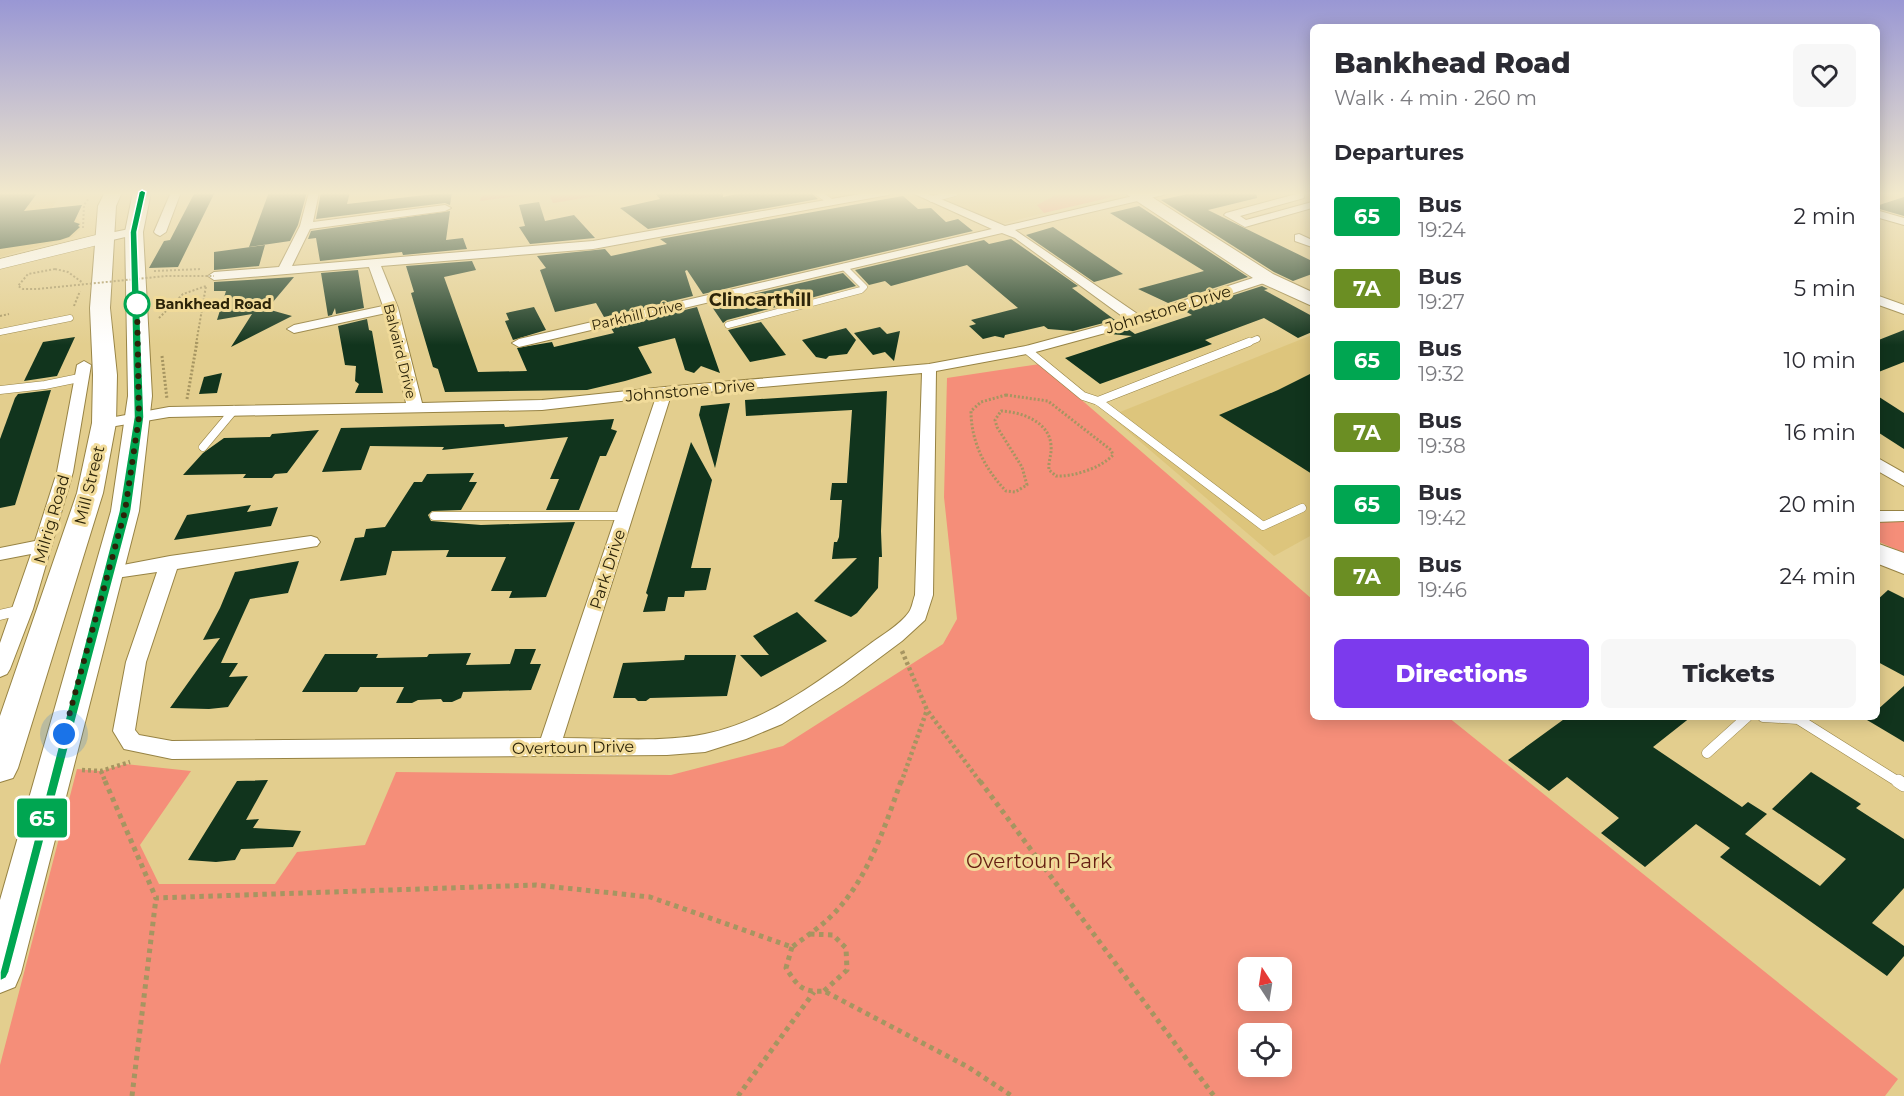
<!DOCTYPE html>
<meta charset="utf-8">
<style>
body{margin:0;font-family:Montserrat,sans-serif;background:#f7f7f7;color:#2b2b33;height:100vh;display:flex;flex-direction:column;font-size:22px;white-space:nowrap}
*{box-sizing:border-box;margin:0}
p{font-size:20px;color:#7c7c81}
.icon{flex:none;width:33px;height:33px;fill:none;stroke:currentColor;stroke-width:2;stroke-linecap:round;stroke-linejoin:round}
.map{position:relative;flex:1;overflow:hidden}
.drawer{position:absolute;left:1310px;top:24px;width:570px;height:696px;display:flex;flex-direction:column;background:#fff;border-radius:9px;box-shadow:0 3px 15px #0003}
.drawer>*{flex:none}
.badge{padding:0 12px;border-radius:4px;font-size:21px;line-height:39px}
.needle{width:39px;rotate:348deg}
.tools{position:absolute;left:1238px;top:957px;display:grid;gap:12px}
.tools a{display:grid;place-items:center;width:54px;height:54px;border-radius:9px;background:#fff;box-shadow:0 3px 15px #0003;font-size:30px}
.you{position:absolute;width:30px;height:30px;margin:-15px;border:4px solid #fff;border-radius:50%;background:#1a73e8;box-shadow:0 0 0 9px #1a73e833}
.map>.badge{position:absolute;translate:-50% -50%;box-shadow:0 0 0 3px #fff}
h2{padding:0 24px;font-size:22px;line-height:54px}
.round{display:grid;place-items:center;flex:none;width:63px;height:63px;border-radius:9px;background:#f7f7f7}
.head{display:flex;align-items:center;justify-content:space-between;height:102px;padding:0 24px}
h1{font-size:28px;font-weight:800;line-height:45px}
.cta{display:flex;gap:12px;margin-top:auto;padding:12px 24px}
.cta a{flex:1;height:69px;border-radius:9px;background:#7c3aed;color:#fff;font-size:24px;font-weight:800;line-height:69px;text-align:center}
.cta a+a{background:#f7f7f7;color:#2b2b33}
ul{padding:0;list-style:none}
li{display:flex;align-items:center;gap:18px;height:72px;padding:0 24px}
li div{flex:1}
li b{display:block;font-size:22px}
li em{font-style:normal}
li .badge{min-width:66px;font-weight:700;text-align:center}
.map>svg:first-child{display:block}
</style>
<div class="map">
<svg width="1904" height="1096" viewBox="0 0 1904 1096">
<rect width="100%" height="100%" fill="#e3ce8e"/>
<g fill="#ddc57c">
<path d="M0,192H62L52,208L82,205L76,217L81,223L80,230L72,237L0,257Z"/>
<path d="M926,192H1061L1037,205L1044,213L1002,224Z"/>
<path d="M1312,335V535L1274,556L1110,416Z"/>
</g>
<g fill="#f58e79" fill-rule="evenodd">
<path d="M482,192H621L553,203L548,192L480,201Z"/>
<path d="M1061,192H1120L1121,195L1044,213L1037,205Z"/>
<path d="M1040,364L1312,599V717H1448L1898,1079L1885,1096H0V1065L77,769L101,771L125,764L191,771L140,845L159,884H275L297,852L365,845L396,772L671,775L783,746L943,644L957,619L944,497L947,378ZM1248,968H1281V1000H1248ZM1248,1034H1281V1066H1248Z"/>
<path d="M1904,519V553L1877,541L1876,520Z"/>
</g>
<g fill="#11341d">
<path d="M0,192H38L24,211L82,205L74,222L80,224L78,226L80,227L69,237L60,240L0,249Z"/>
<path d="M195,192H215L178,267L149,268L164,241L170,240Z"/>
<path d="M269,192H307L298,225L290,241L249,247Z"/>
<path d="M321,192H350L347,204L452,192L450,205L445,203L316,219Z"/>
<path d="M654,192H723V197L745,192H810L818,199L648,229L620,208L660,199Z"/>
<path d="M1196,192H1256L1257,198L1208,210L1312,261V274L1293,281L1274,272L1161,200Z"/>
<path d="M903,196L918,209L931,208L946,222L958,219L973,231L703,294L687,270L685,271L693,296L604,317L596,303L555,312L540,270L546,268L537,256L605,249L611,256L667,244L660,239Z"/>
<path d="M1904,197V216L1876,208V206Z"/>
<path d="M539,202L545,221L574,215L595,238L530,244L519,227L525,226L519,205Z"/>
<path d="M1139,206L1248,277L1168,303L1138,289L1204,271L1110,213Z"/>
<path d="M450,211L446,240L463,238L467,249L403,255L402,252L320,261L316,238L308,239L311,231Z"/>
<path d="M1053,227L1123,274L1094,282L1026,235Z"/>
<path d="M1011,239L1078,286L1072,288L1115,320L1073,331L1048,329L1044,326L1005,335L1004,338L995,336L983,339L969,326L976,324L971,320L1018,308L967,265L891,286L885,281L869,285L855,270L984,240L989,244Z"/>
<path d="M265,245L259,266L214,270V252Z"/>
<path d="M472,261L476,270L444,277L478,372L527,371L517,348L552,342L554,347L614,333L611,328L697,307L720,373L701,366L694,373L685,370L675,338L638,347L652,373L625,381L587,390L445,392L438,369L433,367L411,293L414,292L406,266Z"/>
<path d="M358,270L364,308L336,314L335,308L332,315L328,316L321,273Z"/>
<path d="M843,273L856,286L727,320L723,323L710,304Z"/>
<path d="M294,277L267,309L292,316L231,347L252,314L217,320L226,291H214V282Z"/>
<path d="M1262,286L1268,289L1264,290L1312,316V332L1298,338L1264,318L1205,340L1212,344L1100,384L1065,358L1132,336L1110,334L1128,329L1135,334L1192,315L1185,311Z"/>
<path d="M534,307L546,330L513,340L505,321L509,320L506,313Z"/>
<path d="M367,319L369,330L372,331L383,393H355L359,384L355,381L356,366L345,365L338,326Z"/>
<path d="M761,322L786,355L750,362L728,330Z"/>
<path d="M880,327L887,334L900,331L894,361L885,352L873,355L854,333Z"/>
<path d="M846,328L856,340L847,354L829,356L826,359L816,357L802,340Z"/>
<path d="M1904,330V362L1876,373V341Z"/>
<path d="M75,337L57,376L24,381L43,342Z"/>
<path d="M222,373L217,393L199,394L204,377Z"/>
<path d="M1312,373V474L1219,415L1278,390Z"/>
<path d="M51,390L15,505L0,508V439L15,398L18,394Z"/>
<path d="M887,391L881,531L882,557H879L878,588L857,613L851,617L814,601L857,558L832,559L834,542H837L839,537L842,500H830L832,483H847L852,410L746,416L745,400Z"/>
<path d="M1876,395L1904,413V449L1876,431Z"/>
<path d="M730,403L715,468L699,415L701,406Z"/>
<path d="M614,419L611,429L617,431L606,456H600L579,510H546L559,479H550L568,437L442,450L444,447L370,446L361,470L322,472L341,428L504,424L505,427Z"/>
<path d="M319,430L287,473L275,474L272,478H243L246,474L183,475L203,453L224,438L270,437L272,434Z"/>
<path d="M691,442L712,480L691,568H711L706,590L685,591L684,597H668L665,611L643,612L648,595L646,593Z"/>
<path d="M474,473L469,482H477L461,510L432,511L428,515L431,521L481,525L575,522L546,597L509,598L512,591H491L506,557H446L449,550L392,551L386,575L340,581L355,538L364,537L366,529L385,527L414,482H422L427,474Z"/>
<path d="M251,505L247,512L278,507L271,526L174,540L187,515Z"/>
<path d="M299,561L288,593L250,599L221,663H238L229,677L248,676L228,707L209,709L170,708L220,638L203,640L220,608L235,572Z"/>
<path d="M1888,590L1904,598V676L1876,661V601Z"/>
<path d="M797,612L827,641L761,677L740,655H769L753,636Z"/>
<path d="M515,649H536L530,664H541L531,690L463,692L461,698L452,702H443L441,699L418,700L412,703H396L404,687H360L357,692H302L325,654H378L376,658L427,657L429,654L471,653L466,665L510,664Z"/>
<path d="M685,655H736L727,696L650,698L646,701H638L635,698H613L623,663L684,660Z"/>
<path d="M1904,686V742L1867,720L1870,717H1876V711Z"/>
<path d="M1567,717H1691L1653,747L1742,807L1748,802L1767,814L1745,834L1820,886L1846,859L1772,809L1811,772L1861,804L1856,808L1904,839V888L1872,923L1904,946V956L1887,976L1720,857L1730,848L1696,824L1645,867L1601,833L1619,818L1567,777L1549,791L1508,760Z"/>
<path d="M268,780L246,820L259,819L253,828L301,831L293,847L241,849L235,860L216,862L188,860L237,781Z"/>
</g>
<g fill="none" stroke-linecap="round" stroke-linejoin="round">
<defs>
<g id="lane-far3">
<path d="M817,192L831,202"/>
<path d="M932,199L955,193"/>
<path d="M728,325L861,290L864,287L844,267"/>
<path d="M0,332L70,318"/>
<path d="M1245,344L1257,339"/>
</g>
<g id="lane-far2">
<path d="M1027,350L1083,396L1098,401L1263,526L1302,508"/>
<path d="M0,390L45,385L84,377"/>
<path d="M1098,401L1249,342"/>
<path d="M203,447L234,410"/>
<path d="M434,516H625"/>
</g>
<g id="lane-far1">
<path d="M0,615L21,610"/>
<path d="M1763,717L1798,719L1900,783"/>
<path d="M1707,753L1747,717"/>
</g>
<path id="lane" d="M1898,781L1904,785"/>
<g id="street">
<path d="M171,192H181L166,232L160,236L156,234L154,232Z"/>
<path d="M309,192H319L313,222L445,205L451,208L445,211L310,229L292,266L593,241L871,192H893L888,195L593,249L381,266L398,308L422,403L542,400L665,387L929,364L1026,346L1126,319L1015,238L1002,233L519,347L512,343L519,339L992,229L910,192H924L1005,226L1150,192H1168L1167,194L1015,230L1139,315L1262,275L1266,274L1272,278L1270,281L1142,323L1032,353L936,371L933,595L925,620L902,641L843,685L782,724L746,739L705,752L667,755L172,759L124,749L113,731L126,662L157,572L109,579L102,577L100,573L102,569L170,556L311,536L317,538L320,542L317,546L177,569L146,662L135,730L139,735L172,741L541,738L656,397L542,410L169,417L104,428L99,426L96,423L99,420L169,407L406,403L386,313L294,333L287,329L294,325L383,306L369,267L214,280L208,276L214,272L279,267L300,226ZM922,373L915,595C913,600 912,608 909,612C900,625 882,635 870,644C821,680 766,722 705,734C661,743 608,738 563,738L671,395Z"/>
<path d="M1300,193L1304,194V198L1240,216L1246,220L1312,202V208L1245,227L1224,215L1226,213Z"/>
<path d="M1876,210L1904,218V225L1876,217Z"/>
<path d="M134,228L140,232L138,234L104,242L98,238L100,235Z"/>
<path d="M1299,234L1312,240V247L1295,241V235Z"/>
<path d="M1876,295L1904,305V314L1876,304Z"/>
<path d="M84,361L91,365L73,472L33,609L10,669L7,674L0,677V643L31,554L0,560V548L35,541L57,472L77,365Z"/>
<path d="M1876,457L1904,473V486L1876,470Z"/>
<path d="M1876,511H1904V521L1876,522Z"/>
</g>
<path id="secondary" d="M104,233L110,234L112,238L110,242L0,269V259Z"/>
<g id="primary">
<path d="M105,192H122L116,206L110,308L117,375L116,423L103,493L18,768L13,778L0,782V716L77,493L92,423L93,375L90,308L98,206Z"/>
<path d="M133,192H151L143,232L152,396L139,511L21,973L15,987L0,993V900L111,511L128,396L125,232Z"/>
<path d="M1123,192H1144L1273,274L1312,292V306L1259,282Z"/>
<path d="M1876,543L1904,553V574L1876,563Z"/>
</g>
</defs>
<use href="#lane-far3" stroke="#978344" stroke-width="7"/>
<use href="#lane-far2" stroke="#978344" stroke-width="9"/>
<use href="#lane-far1" stroke="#978344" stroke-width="11"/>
<use href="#lane" stroke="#978344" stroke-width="14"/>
<use href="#street" stroke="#978344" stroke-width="2"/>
<use href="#secondary" stroke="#978344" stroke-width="1"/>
<use href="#primary" stroke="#978344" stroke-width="2"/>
<g stroke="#a69561" stroke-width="2" stroke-dasharray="2 2" stroke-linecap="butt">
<path d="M83,228L84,205L89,198"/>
<path d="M55,269L68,272L83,283"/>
<path d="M154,271L201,269"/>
<path d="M74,306L80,291"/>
<path d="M0,316L9,314"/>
<path d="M159,318L183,294L206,286"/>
<path d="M196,344L206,286"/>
</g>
<g stroke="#a69561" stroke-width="3" stroke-dasharray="2 2" stroke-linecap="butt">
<path d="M162,356L167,399"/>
<path d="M1006,395L1048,401L1111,450L1113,455C1101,468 1073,477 1056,476L1049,470C1048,462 1052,454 1051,446C1050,422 1022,412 1001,411L995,420L997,427L1022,467L1027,485L1015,492L1006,491C985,469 971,442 971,411L981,402Z"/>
<path d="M187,399L197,342"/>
</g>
<g stroke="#a69561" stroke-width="4.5" stroke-dasharray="3 3" stroke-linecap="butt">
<path d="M902,651L927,710L981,783"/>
<path d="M82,770L101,771L130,762"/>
<path d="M101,771L106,783"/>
<path d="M901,783L927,710"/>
</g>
<g stroke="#a69561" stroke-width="5" stroke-dasharray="4.5 4.5" stroke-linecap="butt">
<path d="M105,781L156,898L536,885L650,897L792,947C808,935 825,924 838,909C869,875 886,824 901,781"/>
<path d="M980,781L1214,1096"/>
<path d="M810,934L833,935L846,948L847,970L824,991"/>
<path d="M792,947L786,968C797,985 802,993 824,991L968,1067L1012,1096"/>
<path d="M132,1096L156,898"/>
<path d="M738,1096L814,992"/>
</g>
<use href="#lane-far3" stroke="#fff" stroke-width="6"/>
<use href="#lane-far2" stroke="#fff" stroke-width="8"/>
<use href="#lane-far1" stroke="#fff" stroke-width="10"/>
<use href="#lane" stroke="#fff" stroke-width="13"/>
<use href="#street" fill="#fff" fill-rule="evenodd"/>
<use href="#secondary" fill="#fff" fill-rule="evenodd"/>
<use href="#primary" fill="#fff" fill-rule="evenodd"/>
<path stroke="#a69561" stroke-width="2" stroke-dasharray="2 2" stroke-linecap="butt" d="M55,269L28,274L18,286L23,289H37L166,276H214"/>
</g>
<linearGradient id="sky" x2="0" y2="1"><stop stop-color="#9997d4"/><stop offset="0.56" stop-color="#f2e9cc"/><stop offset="1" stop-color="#f2e9cc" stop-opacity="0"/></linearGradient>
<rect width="1904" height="345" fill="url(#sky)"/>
<path fill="#00a651" stroke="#fff" stroke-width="1.5" d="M142,190L146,192L137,232L144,417L131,511L9,972L6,978L0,981V972L119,511L134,417L130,232L139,192Z"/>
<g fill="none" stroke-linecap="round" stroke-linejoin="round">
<path stroke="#2c2409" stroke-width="6" stroke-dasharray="0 10.8" d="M64,734L125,511L139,417L137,304"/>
</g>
<circle fill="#fff" stroke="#00a651" stroke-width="3" cx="137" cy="304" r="12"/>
<g text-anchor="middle" stroke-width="6" stroke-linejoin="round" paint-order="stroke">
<g font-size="14" font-weight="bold" fill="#2c2409" stroke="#f1db9a" text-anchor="start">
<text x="155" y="309">Bankhead Road</text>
</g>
<g font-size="14" fill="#2c2409" stroke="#f1db9a">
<text transform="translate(637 315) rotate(-13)" y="5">Parkhill Drive</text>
<text transform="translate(400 351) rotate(76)" y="5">Balvaird Drive</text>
</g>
<g font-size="16" fill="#2c2409" stroke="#f1db9a">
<text transform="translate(1168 309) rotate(-17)" y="6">Johnstone Drive</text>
<text transform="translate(690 390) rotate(-5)" y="6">Johnstone Drive</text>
<text transform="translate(89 485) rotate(-76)" y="6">Mill Street</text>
<text transform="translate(51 519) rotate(-74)" y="6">Milrig Road</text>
<text transform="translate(607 569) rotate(-72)" y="6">Park Drive</text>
<text transform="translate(573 747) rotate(-1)" y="6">Overtoun Drive</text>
</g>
<g font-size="18" font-weight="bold" fill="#2c2409" stroke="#f1db9a">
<text x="760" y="306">Clincarthill</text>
</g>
<g font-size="20" fill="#671f13" stroke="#f1db9a">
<text x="1039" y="868">Overtoun Park</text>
</g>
</g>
</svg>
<div class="tools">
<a><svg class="needle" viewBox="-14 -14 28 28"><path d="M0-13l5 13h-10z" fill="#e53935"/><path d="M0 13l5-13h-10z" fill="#7c7c81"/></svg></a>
<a><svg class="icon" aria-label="locate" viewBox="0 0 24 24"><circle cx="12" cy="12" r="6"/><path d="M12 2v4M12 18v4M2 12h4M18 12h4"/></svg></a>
</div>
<div class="you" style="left:64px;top:734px"></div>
<b class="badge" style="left:42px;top:818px;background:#00a651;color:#fff">65</b>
<section class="drawer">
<div class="head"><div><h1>Bankhead Road</h1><p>Walk · 4 min · 260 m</p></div><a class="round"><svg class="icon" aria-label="heart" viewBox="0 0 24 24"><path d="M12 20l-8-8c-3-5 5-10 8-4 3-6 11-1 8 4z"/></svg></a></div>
<h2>Departures</h2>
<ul>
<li><span class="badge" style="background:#00a651;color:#fff">65</span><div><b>Bus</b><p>19:24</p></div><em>2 min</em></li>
<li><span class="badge" style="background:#6b8e23;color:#fff">7A</span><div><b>Bus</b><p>19:27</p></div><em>5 min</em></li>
<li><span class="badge" style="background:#00a651;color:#fff">65</span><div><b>Bus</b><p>19:32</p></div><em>10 min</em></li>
<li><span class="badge" style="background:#6b8e23;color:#fff">7A</span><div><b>Bus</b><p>19:38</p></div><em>16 min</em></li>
<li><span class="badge" style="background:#00a651;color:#fff">65</span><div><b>Bus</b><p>19:42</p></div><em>20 min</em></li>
<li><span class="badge" style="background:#6b8e23;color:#fff">7A</span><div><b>Bus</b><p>19:46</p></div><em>24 min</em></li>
</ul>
<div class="cta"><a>Directions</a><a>Tickets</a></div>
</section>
</div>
